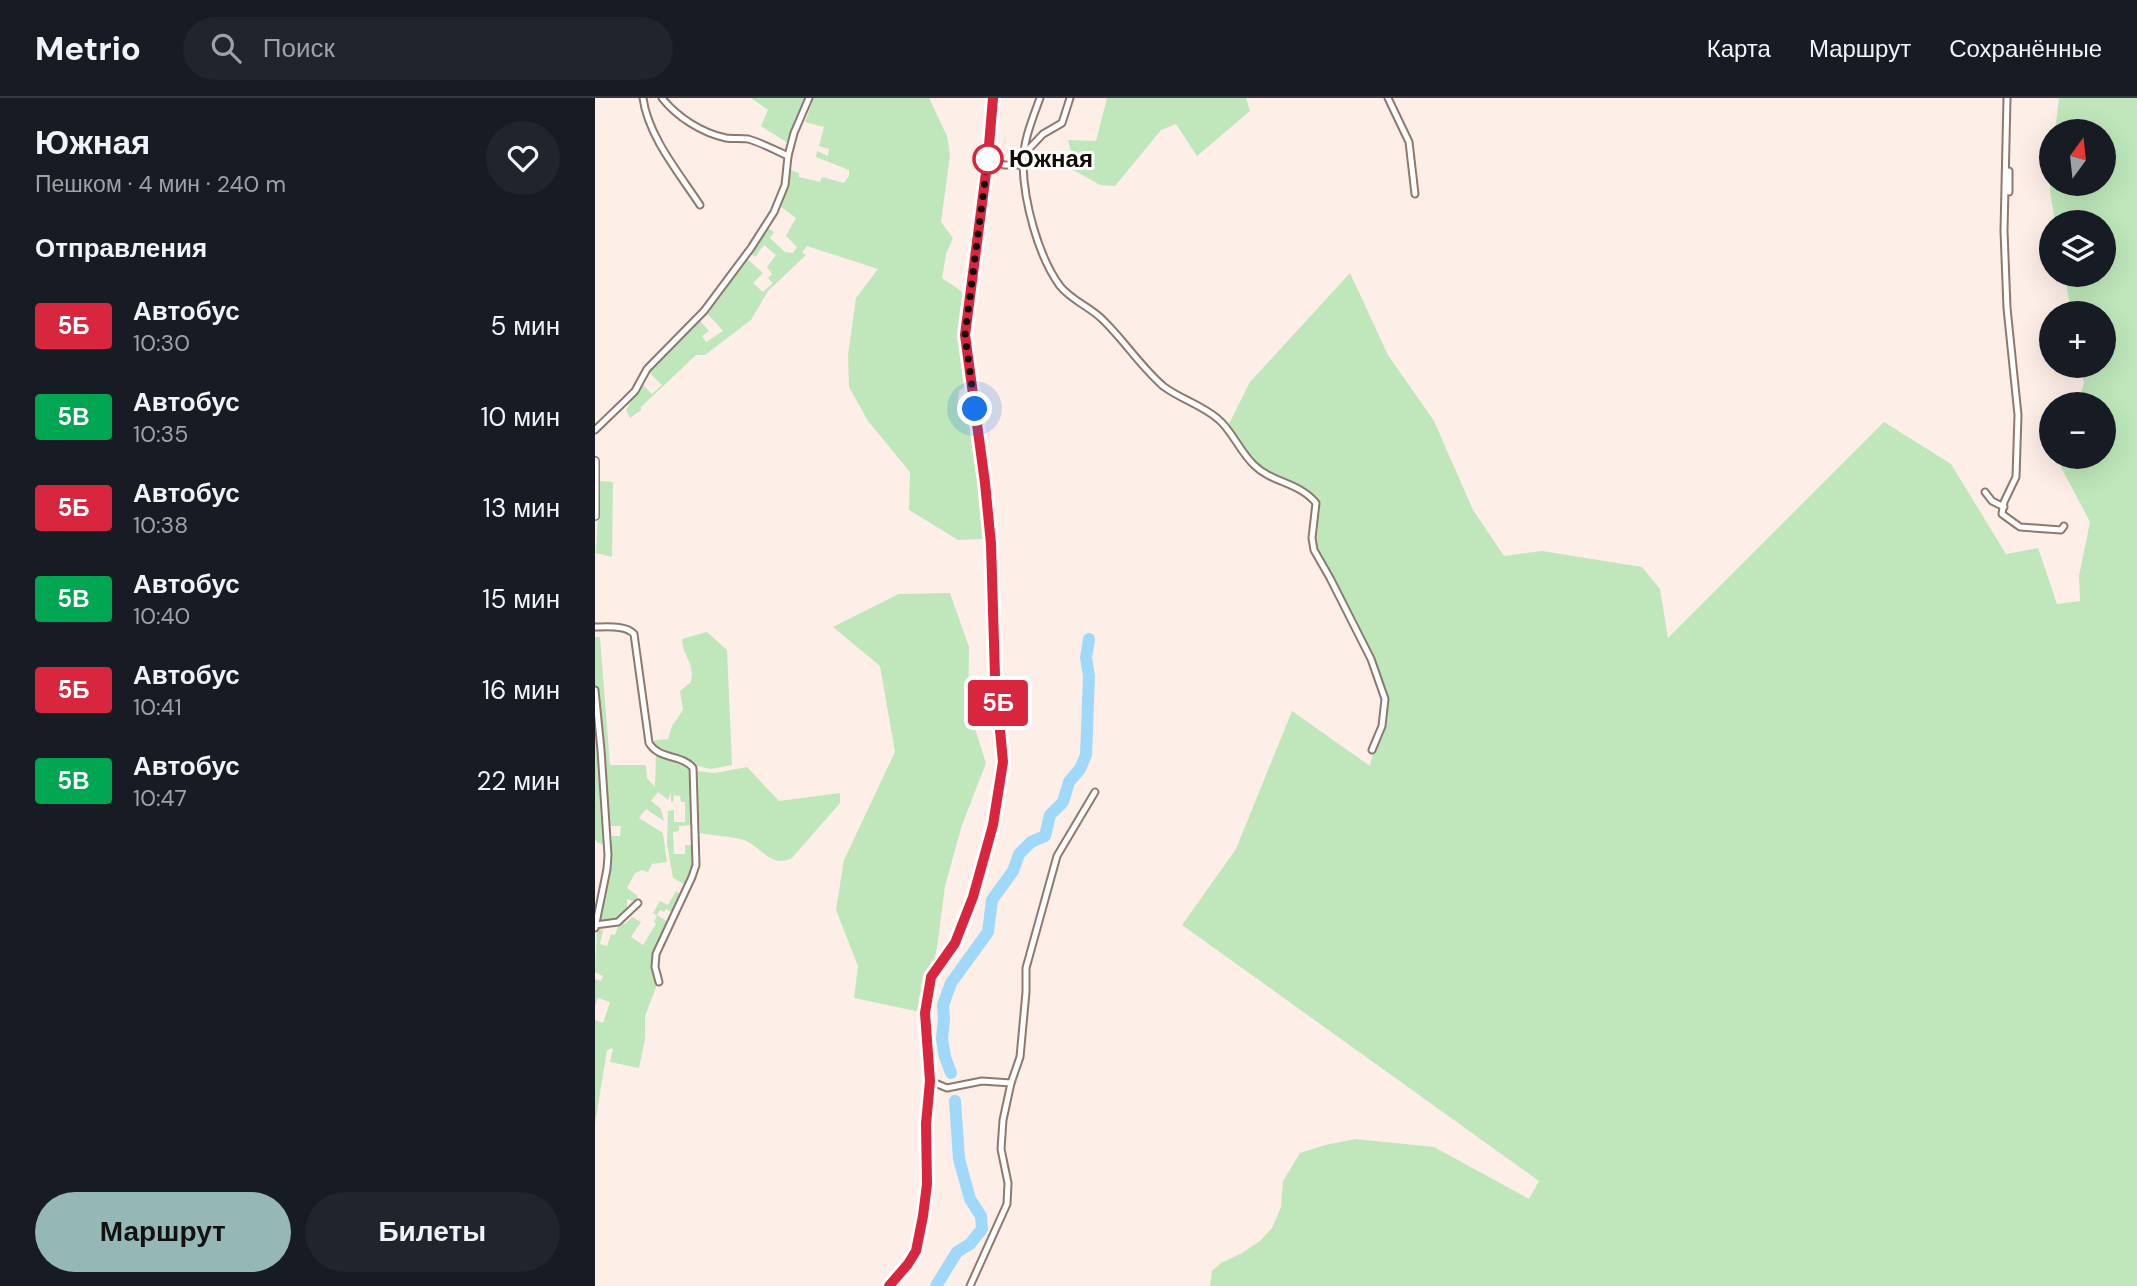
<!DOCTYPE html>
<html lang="ru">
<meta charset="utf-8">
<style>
body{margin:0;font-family:"DM Sans",sans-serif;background:#20242c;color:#f1f3f6;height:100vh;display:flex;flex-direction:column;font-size:26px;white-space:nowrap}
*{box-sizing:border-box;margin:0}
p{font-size:23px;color:#9ea1a6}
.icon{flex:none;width:38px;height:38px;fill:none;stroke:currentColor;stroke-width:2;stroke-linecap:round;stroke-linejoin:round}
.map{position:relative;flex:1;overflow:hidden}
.panel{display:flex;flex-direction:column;background:#171b24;width:595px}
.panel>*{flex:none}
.badge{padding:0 14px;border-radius:5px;font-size:24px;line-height:46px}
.needle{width:46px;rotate:15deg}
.buttons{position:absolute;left:1444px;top:21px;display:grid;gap:14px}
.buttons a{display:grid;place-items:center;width:77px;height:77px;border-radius:50%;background:#171b24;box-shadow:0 7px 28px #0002;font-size:35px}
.you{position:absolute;width:35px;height:35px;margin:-18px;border:5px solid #fff;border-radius:50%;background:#1a73e8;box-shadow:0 0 0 10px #1a73e833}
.map>.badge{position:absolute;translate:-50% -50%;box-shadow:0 0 0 4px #fff}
h2{padding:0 35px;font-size:26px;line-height:63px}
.round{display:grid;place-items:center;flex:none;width:74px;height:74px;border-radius:37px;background:#20242c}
.head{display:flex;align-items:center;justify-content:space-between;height:119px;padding:0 35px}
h1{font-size:33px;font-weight:800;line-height:52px}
.primary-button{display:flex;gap:14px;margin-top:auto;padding:14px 35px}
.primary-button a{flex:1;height:80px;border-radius:42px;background:#95b8b7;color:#111;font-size:28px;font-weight:800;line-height:80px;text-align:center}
.primary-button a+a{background:#20242c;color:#f1f3f6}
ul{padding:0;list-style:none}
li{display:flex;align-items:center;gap:21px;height:91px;padding:0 35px}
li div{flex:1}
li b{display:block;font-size:26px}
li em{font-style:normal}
li .badge{min-width:77px;font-weight:700;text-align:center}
header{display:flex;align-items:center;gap:42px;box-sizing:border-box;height:98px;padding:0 35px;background:#171b24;border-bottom:2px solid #363941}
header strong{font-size:33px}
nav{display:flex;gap:38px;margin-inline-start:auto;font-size:24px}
.search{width:490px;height:63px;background:#20242c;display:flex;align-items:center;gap:18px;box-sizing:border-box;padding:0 24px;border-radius:38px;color:#9ea1a6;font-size:26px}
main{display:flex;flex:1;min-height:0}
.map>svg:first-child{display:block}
</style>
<header>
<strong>Metrio</strong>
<div class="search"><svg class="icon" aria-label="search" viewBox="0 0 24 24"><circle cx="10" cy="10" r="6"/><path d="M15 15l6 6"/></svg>Поиск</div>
<nav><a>Карта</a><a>Маршрут</a><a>Сохранённые</a></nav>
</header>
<main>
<section class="panel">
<div class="head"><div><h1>Южная</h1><p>Пешком · 4 мин · 240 m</p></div><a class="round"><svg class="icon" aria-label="heart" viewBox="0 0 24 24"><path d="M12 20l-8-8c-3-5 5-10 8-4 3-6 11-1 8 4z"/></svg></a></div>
<h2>Отправления</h2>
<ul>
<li><span class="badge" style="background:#d7263d;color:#fff">5Б</span><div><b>Автобус</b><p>10:30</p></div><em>5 мин</em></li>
<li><span class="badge" style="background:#00a651;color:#fff">5В</span><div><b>Автобус</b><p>10:35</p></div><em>10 мин</em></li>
<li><span class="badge" style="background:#d7263d;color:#fff">5Б</span><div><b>Автобус</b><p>10:38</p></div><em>13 мин</em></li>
<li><span class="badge" style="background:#00a651;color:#fff">5В</span><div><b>Автобус</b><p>10:40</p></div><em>15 мин</em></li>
<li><span class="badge" style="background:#d7263d;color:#fff">5Б</span><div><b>Автобус</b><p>10:41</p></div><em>16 мин</em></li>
<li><span class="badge" style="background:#00a651;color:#fff">5В</span><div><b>Автобус</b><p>10:47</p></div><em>22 мин</em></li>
</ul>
<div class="primary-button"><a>Маршрут</a><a>Билеты</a></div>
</section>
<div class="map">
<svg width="1542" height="1188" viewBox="0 0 1542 1188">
<rect width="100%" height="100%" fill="#fdeee7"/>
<g fill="#bfe7bb">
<path d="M156,0H211L193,45L166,28L173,12Z"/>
<path d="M219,0H334L352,38L355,57L346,124L358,140L351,156L347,180L369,195C365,227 370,257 370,288L364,293L363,303L373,305L378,325L386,328L394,399L389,414L388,441L363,442L314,412L315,374L273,323L254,289L253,257L261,200L283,171L212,148L207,154L211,157L173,193L156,222L110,257H101L46,309V312L35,320L31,312L45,287H48L57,296L67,287L55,275L56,269L104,222L114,233L107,238L111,244L128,233L112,215L151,160L168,175L158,185L168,194L178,185L173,180L177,176L172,169L181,157L169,147L160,159L156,156L173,130L179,134L175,140L190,154L198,155L202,149L191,138L201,120L185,108L196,72L204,75V79L225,84L227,79L249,85L254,78V72L221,59L222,53L233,58L234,51L224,48L229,29L210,24Z"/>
<path d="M512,0H651L655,13L602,58L581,26L566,32L520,88L505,87L473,69L477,57L473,42L501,43Z"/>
<path d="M1464,0H1542V1188H615L617,1173L626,1165L647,1155L665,1143L677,1130L686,1109L688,1083L705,1055L730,1047L761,1041L839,1049L934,1101L944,1083L587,827L641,751L697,613L775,668L790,601L717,440L721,405L671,377L631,332L655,284L755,175L793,257L839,323L878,412L909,458L947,453L1047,469L1065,491L1073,540L1289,324L1356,366L1411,456L1443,450L1462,506L1485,503L1484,478L1495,424L1466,369L1469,359H1508V306H1483L1489,285L1485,268H1508V215H1476L1470,177H1508V124H1460L1455,93L1456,79V86H1508V33H1460Z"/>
<path d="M5,383L18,384L17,459L1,455Z"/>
<path d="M355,495L374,549L373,609L391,665L367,727L350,788L343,843L330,915L259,900L263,868L241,812L249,762L300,654L285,568L238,529L304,496Z"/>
<path d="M112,534L132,552L137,667L115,671L92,665L56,649L60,642L73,641L77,628L88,612L85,593L96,584C100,562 88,561 87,541Z"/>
<path d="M0,539H5L15,667H51L52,680L60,689L61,656L93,668C95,688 98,706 99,727L84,728V733L78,734L79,756H90V747H99V767L91,787L78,780L72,746L73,713L79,712V724H90V704H86L85,698L79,697L78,704H76V694L73,702L63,694L56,703L66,711L69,723L51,711L44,720L68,735L72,764L57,766L53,774L47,772L40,775L32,790L43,798L40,804L32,801V818L16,824L3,825L16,764L17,738H25L26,728H9L11,747L3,745L0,741Z"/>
<path d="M152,669L184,703L245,695V705L197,760C176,771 167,749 149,742C136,738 119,738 105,735L101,673L120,675Z"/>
<path d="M81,793L87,797L78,815L71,811L69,814L65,812L62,817L73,824L57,861L62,887L50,918V941L44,970L15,964L18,950L12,952L0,1026V922L8,925L15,904L3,900L0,908V881L6,883L8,878L0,874L2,831L8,832L5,846L12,848L16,836L20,837L23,828L31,825L37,819L46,824L36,839L48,847L61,826L59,824L62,818L58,815L65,803L73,807Z"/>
</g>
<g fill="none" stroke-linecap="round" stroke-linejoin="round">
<g stroke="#a0d8f9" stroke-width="12">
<path d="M356,975L350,959L347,941L349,921L348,907L356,885L393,834L397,802L418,773L424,756L436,744L450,738L455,717L468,704L474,684L485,671L491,657L494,578L491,560L494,541"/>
<path d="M341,1188L362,1154L375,1146L387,1131L386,1118L375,1101L364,1061L360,1003"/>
</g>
<defs>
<g id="minor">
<path d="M48,0C53,38 84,75 105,107"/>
<path d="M67,0C82,19 107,35 131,40C138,41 146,40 153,41C167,45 180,52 193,58"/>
<path d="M445,0C437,22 428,43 428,67C429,104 443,158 465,188C476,202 495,209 507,221C529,242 545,268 568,288C585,301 607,307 623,321C636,331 645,354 659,367C677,385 704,384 721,405L717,440L719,452L735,480L776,561L790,601L787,628L777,652"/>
<path d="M793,0L814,44L820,96"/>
<path d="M1412,0L1409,133L1412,210L1423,317L1421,379L1409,404L1407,416L1425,429L1466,432L1469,428"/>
<path d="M429,56L448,36L467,25L475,0"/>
<path d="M393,59L409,67H428"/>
<path d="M1414,73V94"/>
<path d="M0,332L30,303L40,293L52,271L109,213L156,150L179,114L190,87L193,58L199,35L214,0"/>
<path d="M1390,394L1397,403L1409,409"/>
<path d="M0,529C12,529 31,527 39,536L54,645C64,662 87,656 98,670L101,767L97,779L61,856L60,869L64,884"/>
<path d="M0,592L6,652L13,757L12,771L0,830"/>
<path d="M0,827L23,824L43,805"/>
<path d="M294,1188C303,1177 314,1167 320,1154C337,1120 330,1064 331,1026C332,1012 334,998 335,983L352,990L387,983L416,985"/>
<path d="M375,1188L412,1106L413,1085L406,1051L408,1022L416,985L425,959L431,894V870L462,758L500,694"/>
</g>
<g id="tertiary">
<path d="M0,363V418"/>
<path d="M335,983L330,915L336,879L360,845L378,799L398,728L408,664L400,578L398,468L390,385L370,237L393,59L398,0"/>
</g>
</defs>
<use href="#minor" stroke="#8f786e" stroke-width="9"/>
<use href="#tertiary" stroke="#8f786e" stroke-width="10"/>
<use href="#minor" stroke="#fff" stroke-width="5"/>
<use href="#tertiary" stroke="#fff" stroke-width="7"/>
</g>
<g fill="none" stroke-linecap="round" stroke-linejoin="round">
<defs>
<path id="line" d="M294,1188L313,1166L321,1153L328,1118L332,1086L331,1026L335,983L330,915L336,879L360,845L378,799L398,727L408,664L400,578L396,446L390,385L370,237L393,59L398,0"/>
</defs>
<use href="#line" stroke="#fff" stroke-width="16"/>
<use href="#line" stroke="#d7263d" stroke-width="10"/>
<path stroke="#140c09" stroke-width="7" stroke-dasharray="0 12.6" d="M380,311L370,237L393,59V61"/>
</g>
<circle fill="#fff" stroke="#d7263d" stroke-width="3.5" cx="393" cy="61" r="14"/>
<g text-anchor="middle" stroke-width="6" stroke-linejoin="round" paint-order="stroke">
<g font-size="24" font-weight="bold" fill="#140c09" stroke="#fff" text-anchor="start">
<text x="414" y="69">Южная</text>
</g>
</g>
</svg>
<div class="buttons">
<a><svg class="needle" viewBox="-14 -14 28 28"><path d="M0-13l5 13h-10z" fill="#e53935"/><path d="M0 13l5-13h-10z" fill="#9ea1a6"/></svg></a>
<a><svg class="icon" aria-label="layers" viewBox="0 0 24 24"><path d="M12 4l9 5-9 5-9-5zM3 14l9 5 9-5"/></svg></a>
<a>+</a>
<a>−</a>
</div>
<div class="you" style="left:380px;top:311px"></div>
<b class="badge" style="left:403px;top:605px;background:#d7263d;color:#fff">5Б</b>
</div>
</main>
